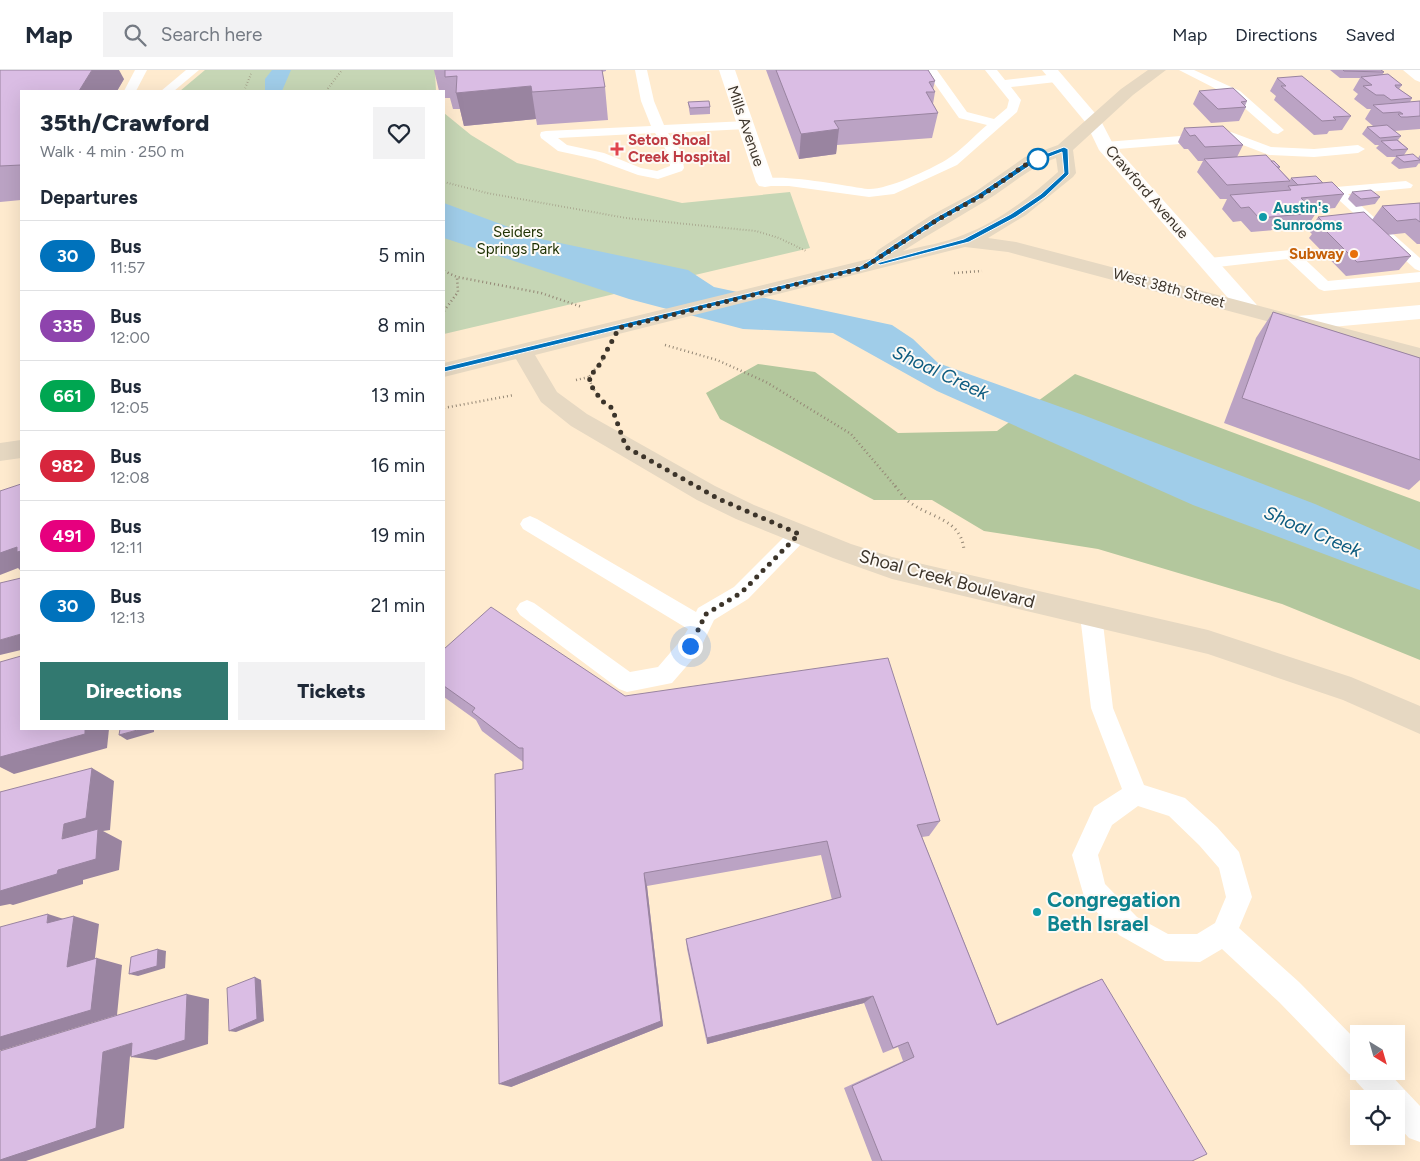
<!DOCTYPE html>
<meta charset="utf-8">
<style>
body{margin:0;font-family:Figtree,sans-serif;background:#f2f2f3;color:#1f2937;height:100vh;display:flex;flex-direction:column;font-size:19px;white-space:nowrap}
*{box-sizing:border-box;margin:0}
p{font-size:16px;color:#747a83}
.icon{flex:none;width:28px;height:28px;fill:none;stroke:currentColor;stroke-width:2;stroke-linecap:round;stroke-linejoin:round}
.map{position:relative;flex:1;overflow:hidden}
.drawer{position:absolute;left:20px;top:20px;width:425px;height:640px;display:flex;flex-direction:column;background:#fff;border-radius:0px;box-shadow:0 5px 20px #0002}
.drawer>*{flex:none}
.badge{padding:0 10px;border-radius:16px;font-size:18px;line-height:32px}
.needle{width:32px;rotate:143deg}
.fabs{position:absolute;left:1350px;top:955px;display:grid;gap:10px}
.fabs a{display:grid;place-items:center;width:55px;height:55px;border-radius:0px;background:#fff;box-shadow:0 5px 20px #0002;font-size:25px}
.you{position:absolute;width:25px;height:25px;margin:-12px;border:4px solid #fff;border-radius:50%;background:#1a73e8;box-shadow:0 0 0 8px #1a73e833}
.map>.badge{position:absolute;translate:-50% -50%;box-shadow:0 0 0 2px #fff}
h2{padding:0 20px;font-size:19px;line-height:45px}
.round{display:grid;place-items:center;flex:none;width:52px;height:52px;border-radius:0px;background:#f2f2f3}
.summary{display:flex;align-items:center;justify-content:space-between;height:85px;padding:0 20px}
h1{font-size:24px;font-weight:800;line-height:38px}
.button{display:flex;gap:10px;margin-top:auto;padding:10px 20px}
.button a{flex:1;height:58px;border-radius:0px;background:#327970;color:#fff;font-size:20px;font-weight:800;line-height:58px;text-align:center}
.button a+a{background:#f2f2f3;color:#1f2937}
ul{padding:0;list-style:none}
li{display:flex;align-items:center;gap:15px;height:70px;padding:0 20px;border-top:1px solid #e0e1e3}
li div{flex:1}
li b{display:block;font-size:19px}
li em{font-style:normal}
li .badge{min-width:55px;font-weight:700;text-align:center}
header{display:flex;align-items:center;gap:30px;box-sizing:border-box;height:70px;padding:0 25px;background:#fff;border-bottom:1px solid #e0e1e3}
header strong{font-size:24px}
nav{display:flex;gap:28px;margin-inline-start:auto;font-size:18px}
.search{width:350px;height:45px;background:#f2f2f3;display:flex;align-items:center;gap:12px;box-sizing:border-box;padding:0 18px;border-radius:0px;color:#747a83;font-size:19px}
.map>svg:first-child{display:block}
</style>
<header>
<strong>Map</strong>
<div class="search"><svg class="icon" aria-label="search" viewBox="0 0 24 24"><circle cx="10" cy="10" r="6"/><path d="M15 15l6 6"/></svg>Search here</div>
<nav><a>Map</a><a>Directions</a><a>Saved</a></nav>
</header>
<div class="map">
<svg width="1420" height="1091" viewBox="0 0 1420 1091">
<rect width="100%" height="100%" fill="#ffebcf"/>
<g fill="#c6d6b5">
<path d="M205,0H435L436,21H180Z"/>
<path d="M444,43L471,65L517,93L682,133L790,122L810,178L444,264Z"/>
</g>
<path fill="#b3c79d" d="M758,294L815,302L898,363L997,361L1075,304L1420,432V590L1282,534L1098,479L984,461L932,430H874L720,349L706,323Z"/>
<g fill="#a0cde9">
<path d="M272,0H291L282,21H265V9Z"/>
<path d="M444,133L541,169L688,200L714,217L892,255L913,269L938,293L1083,345L1315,434L1420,480V520L1193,435L937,321L833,263L743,259L629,229L444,168Z"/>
</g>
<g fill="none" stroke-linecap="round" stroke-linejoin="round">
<g stroke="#948775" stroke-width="2" stroke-dasharray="0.5 2.5" stroke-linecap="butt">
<path d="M244,21L251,4"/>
<path d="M326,21L342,0"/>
<path d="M444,112L487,123L626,148L756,161L779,168L806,181"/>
</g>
<g stroke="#948775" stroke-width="2.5" stroke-dasharray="1 3" stroke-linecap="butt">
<path d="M444,201L457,207L541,223L582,237"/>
<path d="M954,203L982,201"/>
<path d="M444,241L458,222L457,207"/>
<path d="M665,275L717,290L766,312L851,364L896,417"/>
<path d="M576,310L589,307"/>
<path d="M597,324L592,317L589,307L603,289"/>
<path d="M444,338L514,325"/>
</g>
<path stroke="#948775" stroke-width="3" stroke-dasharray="1 4" stroke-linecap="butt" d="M895,416C899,421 903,427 908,431C929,448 961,448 964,480"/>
<g fill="#fff" fill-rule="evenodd">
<path d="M135,0H147L136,21H124Z"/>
<path d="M186,0H199L174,21H161Z"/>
<path d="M635,0H647L654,31L664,55L746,51L752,55L746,59L668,63L681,81L684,98L682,101L658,109L638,105L595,89L558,81L541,68L540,65L541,62L546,61L651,56L641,31ZM655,63C662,74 670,82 670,96L657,101L641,98L604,83L567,75L558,68Z"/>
<path d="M925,0H937L967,42L994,49L1007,38L1009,30L985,0H997L1005,10L1056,4L1062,8L1056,12L1011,17L1021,30L1017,42L957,95L894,124L869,127L789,116H765L758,112C768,100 849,117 868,119C887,120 929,100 946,90C961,81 974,66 987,55L959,48Z"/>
<path d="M1179,0H1194L1240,21L1284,60L1278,64L1273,63L1232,27Z"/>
<path d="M1231,62L1271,77L1314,79L1358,75L1365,79L1358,83L1314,87L1269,85L1230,70L1105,80L1098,76L1105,72Z"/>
<path d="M1406,111L1413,115L1411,118L1348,124L1420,188V201L1415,199L1329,121L1336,117Z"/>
<path d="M1291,180L1296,181L1328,211L1420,202V212L1324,221L1319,219L1287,189L1209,198L1204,196L1201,193L1204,190L1209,188Z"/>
<path d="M530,446L537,449L696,542L698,538L734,517L792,459L799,456L806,459L809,464L806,469L748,529L714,550L698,583L672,613L627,622L619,619L520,545L516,539L520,533L527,530L534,533L630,602L658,597L682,569L688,559L523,459L520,454L523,449Z"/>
<path d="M1091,536L1099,539L1102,545L1113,638L1144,715L1185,728L1217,757L1239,782L1252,827L1239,858L1299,912L1359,973V1001H1387L1420,1036V1072L1409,1068L1396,1054V1029H1372L1356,1011L1354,1006L1349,1004L1279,932L1222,879L1200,892L1165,891L1119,865L1085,830L1072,785L1094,737L1122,719L1091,638L1080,545L1083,539ZM1138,736L1169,746L1199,775L1219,798L1226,827L1215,853L1197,864H1168L1137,847L1105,814L1098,785L1112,755Z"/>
</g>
<g fill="#fff" fill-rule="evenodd">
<path d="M719,0H735L774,112L771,116L765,117L759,116L756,112Z"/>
<path d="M1042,0H1058L1100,49L1113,74L1256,234L1259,239L1256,244L1249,245L1242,244L1099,80L1086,53Z"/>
<path d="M1403,0H1420V12L1415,10Z"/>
<path d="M1420,235V249L1298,260L1291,258L1288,253L1291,248L1298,246Z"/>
</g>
<g fill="#e6d8c2" fill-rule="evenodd">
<path d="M1148,0H1166L1133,25L1073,80L1076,103L1073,107L1026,145L988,168L1016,172L1420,278V292L1008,182L965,177L535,285L557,322L587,344L715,416L754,435L851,474L892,487L1208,560L1351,607L1420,636V664L1343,630L1208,584L892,509L833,488L736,449L697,430L571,356L541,332L516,289L444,307V293L877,187L875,184L878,180L930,146L975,122L1025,87L1058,75L1121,19ZM1056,88L1058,102C1030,127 998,152 963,165C944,173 923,176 903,181C931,163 959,147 987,130C1012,115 1028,98 1056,88Z"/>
<path d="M21,370V388L0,391V373Z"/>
</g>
</g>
<g fill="#bba3c4">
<path d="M0,0L124,9L117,21H21V130L0,132Z"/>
<path d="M434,0H606V1L602,2L605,17L608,50L537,55L536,49L464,56L460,39H453L450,28H444V21H439Z"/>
<path d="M766,0H928L935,11L933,19L935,22L933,34L938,43L932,68L837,75L836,84L799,89Z"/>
<path d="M1330,0H1381L1384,2L1382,5L1402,15L1399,19L1412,28L1410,32L1420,31V59L1394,61L1401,66L1398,70L1408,79L1404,85L1418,88L1420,85V94L1419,93L1416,97L1399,99L1391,93L1396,87H1387L1376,78L1379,75H1375L1362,64L1367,57L1373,56L1365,49L1371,39H1367L1354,29L1358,24L1353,20L1360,8H1340Z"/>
<path d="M1277,8L1351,46L1342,60L1329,61L1327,64L1314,65L1274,30L1276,26L1270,21Z"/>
<path d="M1199,21L1247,31L1245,36L1246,37L1239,51L1211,53L1193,34Z"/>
<path d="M688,32L710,37V44L690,45L689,39Z"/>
<path d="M1184,58L1243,75L1237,87L1271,91L1280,97L1279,99L1290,110L1291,108L1323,113L1344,124L1335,138L1313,140L1316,143L1307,157L1251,162L1241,151L1233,152L1222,139L1227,129H1220L1197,102L1203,91H1198L1188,79H1184L1178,72Z"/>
<path d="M1352,122L1380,127L1375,134L1356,137L1348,129Z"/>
<path d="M1420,133V174H1417L1405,163L1387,165L1411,186L1399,200L1346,206L1309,168L1312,164L1309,161L1318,147L1372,150L1382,136Z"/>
<path d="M1273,242L1420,288V410L1409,420L1224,353L1256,268Z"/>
<path d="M444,579L625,626L940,751L929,766L922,767L997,954L1081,917L1102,909L1192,1091H872L844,1018L903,991L898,977L883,983L864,933L707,974L687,879L686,869L832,830L821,785L647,816L663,956L511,1017L523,692L482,661L476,650L444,627Z"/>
</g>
<g fill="#9984a0">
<path d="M92,0H119L124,9L117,21H79Z"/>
<path d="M531,16L536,49L464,56L456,23Z"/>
<path d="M839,59L836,84L799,89L801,64Z"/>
<path d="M17,477L21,481V501L18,498L0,505V479Z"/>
<path d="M21,564V580L0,585V570Z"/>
<path d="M85,659H109L107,678L14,704L0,697V682Z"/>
<path d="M141,659H154V662L127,670L119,665Z"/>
<path d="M92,698L114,711L110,760L103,761L122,771L119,800L83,810V814L13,835L10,834L0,836V821L62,769L64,754Z"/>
<path d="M644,803L647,816L663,956L511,1017L499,1014Z"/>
<path d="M48,844L73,852L74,846L99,854L93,904L67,897L47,853Z"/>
<path d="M158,879L166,881L165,898L138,906L129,904Z"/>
<path d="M97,888L122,895L117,945L2,980H0V967Z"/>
<path d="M255,907L261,910L264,951L236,962L229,961Z"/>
<path d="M187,924L209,929L208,974L156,990L131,987Z"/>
<path d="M873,926L864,933L707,974V968Z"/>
<path d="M132,973L157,977L130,986L124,1058L26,1091H0V1090L103,982Z"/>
</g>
<g fill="#dabde4" stroke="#9984a0">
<path d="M0,0H92L79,21H21V95L0,96Z"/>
<path d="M445,0H602L605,17L532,22L531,16L456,23L457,6L445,7Z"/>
<path d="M776,0H928L935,11L929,12L935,22H926L938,43L834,51L839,59L801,64Z"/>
<path d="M1343,0H1381L1384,2L1344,1Z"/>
<path d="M1388,4L1402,15H1395L1396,17L1412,28L1391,30L1384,25H1376L1363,16L1372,15L1361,7Z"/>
<path d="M1302,6L1351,46L1333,47L1336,50L1322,51L1281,16H1286L1277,8Z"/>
<path d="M1233,18L1247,31L1241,32L1246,37L1218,39L1199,21Z"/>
<path d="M709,31L710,37L690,38L688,32Z"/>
<path d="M1420,31V46L1407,47H1401L1398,44H1403L1400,42L1383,43L1373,35Z"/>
<path d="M1387,55L1401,66L1380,68L1367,57Z"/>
<path d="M1223,56L1243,75L1205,77L1195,65L1190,66L1184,58Z"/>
<path d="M1397,70L1408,79L1392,80L1381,71Z"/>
<path d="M1413,84L1420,90L1404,92L1396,86Z"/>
<path d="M1266,85L1290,111L1227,115L1204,89Z"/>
<path d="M1271,91H1274L1280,97H1277Z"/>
<path d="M1316,106L1323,113L1298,115L1291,108Z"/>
<path d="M1332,112L1344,124L1301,128L1316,143L1259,148L1249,137L1241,138L1230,125L1291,120L1288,116Z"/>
<path d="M1371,120L1380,127L1361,129L1352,122Z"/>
<path d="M1420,133V152L1416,149L1397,151L1382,136Z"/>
<path d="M1364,142L1411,186L1357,192L1319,154L1324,153L1318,147Z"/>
<path d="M1273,242L1420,288V390L1242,328Z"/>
<path d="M21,414V481L17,482V477L0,483V421Z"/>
<path d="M21,508V564L0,570V513Z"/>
<path d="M491,537L625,626L888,588L940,751L917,755L997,955L1102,909L1207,1084L1192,1091H882L852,1016L914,987L908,972L893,978L873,926L707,968L686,869L841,827L827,771L644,803L661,951L499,1014L495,704L523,699V678H519L472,642L475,638L444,616V579Z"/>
<path d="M21,586V659H85V664L0,687V592Z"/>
<path d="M120,659H141L119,665Z"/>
<path d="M92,698L86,748L64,754L62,769L98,759L96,789L58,800L57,804L0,821V722Z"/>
<path d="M48,844L47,853L74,846L67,897L97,888L91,940L0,967V857Z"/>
<path d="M158,879L157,896L129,904L131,887Z"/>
<path d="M255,907L257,949L229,961L227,918Z"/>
<path d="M187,924L185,970L131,987L132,973L103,982L96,1058L0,1090V981Z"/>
</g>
<path fill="#0072bc" stroke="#fff" d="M1064,77L1068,79L1069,104L1045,127L1016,147L969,172L880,195L877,193L964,169L1011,144L1041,124L1064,103L1062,82L1034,93L983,127L940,151L866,199L444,302L440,300L444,297L861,196L935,148L978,124L1029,90Z"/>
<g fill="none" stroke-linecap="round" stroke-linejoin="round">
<path stroke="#3c342a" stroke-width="5" stroke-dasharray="0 9" d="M690,576L706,544L741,523L799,464L719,429L626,377L612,338L602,331L592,317L589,307L598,297L619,258L863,198L937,150L981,126L1031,91L1044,87L1038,89"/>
</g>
<path fill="#e0444e" stroke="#fefaf5" stroke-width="2" d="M614.5 71.5h5v5h5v5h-5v5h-5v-5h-5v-5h5z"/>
<circle fill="#fff" stroke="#0072bc" stroke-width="2.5" cx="1038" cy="89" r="10"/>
<g fill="#0f9aa8" stroke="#fefaf5" stroke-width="2">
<circle cx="1263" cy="147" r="5"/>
<circle cx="1037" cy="842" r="5"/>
</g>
<circle fill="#e8710a" stroke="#fefaf5" stroke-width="2" cx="1354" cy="184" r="5"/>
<g text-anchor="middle" stroke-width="4" stroke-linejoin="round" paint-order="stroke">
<g font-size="15" fill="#3c342a" stroke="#fefaf5">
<text transform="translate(746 56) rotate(71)" y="5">Mills Avenue</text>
<text transform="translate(1147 122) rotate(49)" y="5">Crawford Avenue</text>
<text transform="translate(1169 218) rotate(15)" y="5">West 38th Street</text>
</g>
<g font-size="15" font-weight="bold" fill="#be3a42" stroke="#fefaf5" text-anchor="start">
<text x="628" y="75">Seton Shoal<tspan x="628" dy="17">Creek Hospital</tspan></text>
</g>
<g font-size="15" font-weight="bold" fill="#0d838f" stroke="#fefaf5" text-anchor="start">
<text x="1273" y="143">Austin's<tspan x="1273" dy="17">Sunrooms</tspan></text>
</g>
<g font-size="15" fill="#1d3001" stroke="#fefaf5">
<text x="518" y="167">Seiders<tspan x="518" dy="17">Springs Park</tspan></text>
</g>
<g font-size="15" font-weight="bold" fill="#c56008" stroke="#fefaf5" text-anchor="end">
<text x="1344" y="189">Subway</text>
</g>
<g font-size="18" fill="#3c342a" stroke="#fefaf5">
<text transform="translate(947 509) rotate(15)" y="6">Shoal Creek Boulevard</text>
</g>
<g font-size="19" font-style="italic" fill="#0d5c80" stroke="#fefaf5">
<text transform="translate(941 302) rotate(25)" y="7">Shoal Creek</text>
<text transform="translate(1313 461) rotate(23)" y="7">Shoal Creek</text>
</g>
<g font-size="21" font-weight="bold" fill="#0d838f" stroke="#fefaf5" text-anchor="start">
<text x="1047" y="837">Congregation<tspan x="1047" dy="24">Beth Israel</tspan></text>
</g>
</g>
</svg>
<div class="fabs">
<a><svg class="needle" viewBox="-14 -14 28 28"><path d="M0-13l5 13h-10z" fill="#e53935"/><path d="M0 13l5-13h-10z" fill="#747a83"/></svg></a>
<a><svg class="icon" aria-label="locate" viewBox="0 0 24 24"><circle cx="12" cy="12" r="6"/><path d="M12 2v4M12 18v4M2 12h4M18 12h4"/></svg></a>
</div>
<div class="you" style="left:690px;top:576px"></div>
<section class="drawer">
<div class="summary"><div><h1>35th/Crawford</h1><p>Walk · 4 min · 250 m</p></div><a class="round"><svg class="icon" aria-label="heart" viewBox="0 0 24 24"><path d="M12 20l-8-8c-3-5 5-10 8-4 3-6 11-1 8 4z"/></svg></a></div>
<h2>Departures</h2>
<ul>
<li><span class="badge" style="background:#0072bc;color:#fff">30</span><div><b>Bus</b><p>11:57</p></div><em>5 min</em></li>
<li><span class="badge" style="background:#8e44ad;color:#fff">335</span><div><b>Bus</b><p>12:00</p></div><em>8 min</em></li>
<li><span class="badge" style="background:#00a651;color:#fff">661</span><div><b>Bus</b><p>12:05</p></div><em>13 min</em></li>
<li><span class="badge" style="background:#d7263d;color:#fff">982</span><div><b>Bus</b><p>12:08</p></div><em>16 min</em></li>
<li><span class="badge" style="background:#e6007e;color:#fff">491</span><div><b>Bus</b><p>12:11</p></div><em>19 min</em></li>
<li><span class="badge" style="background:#0072bc;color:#fff">30</span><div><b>Bus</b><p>12:13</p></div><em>21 min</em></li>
</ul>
<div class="button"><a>Directions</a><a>Tickets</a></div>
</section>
</div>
